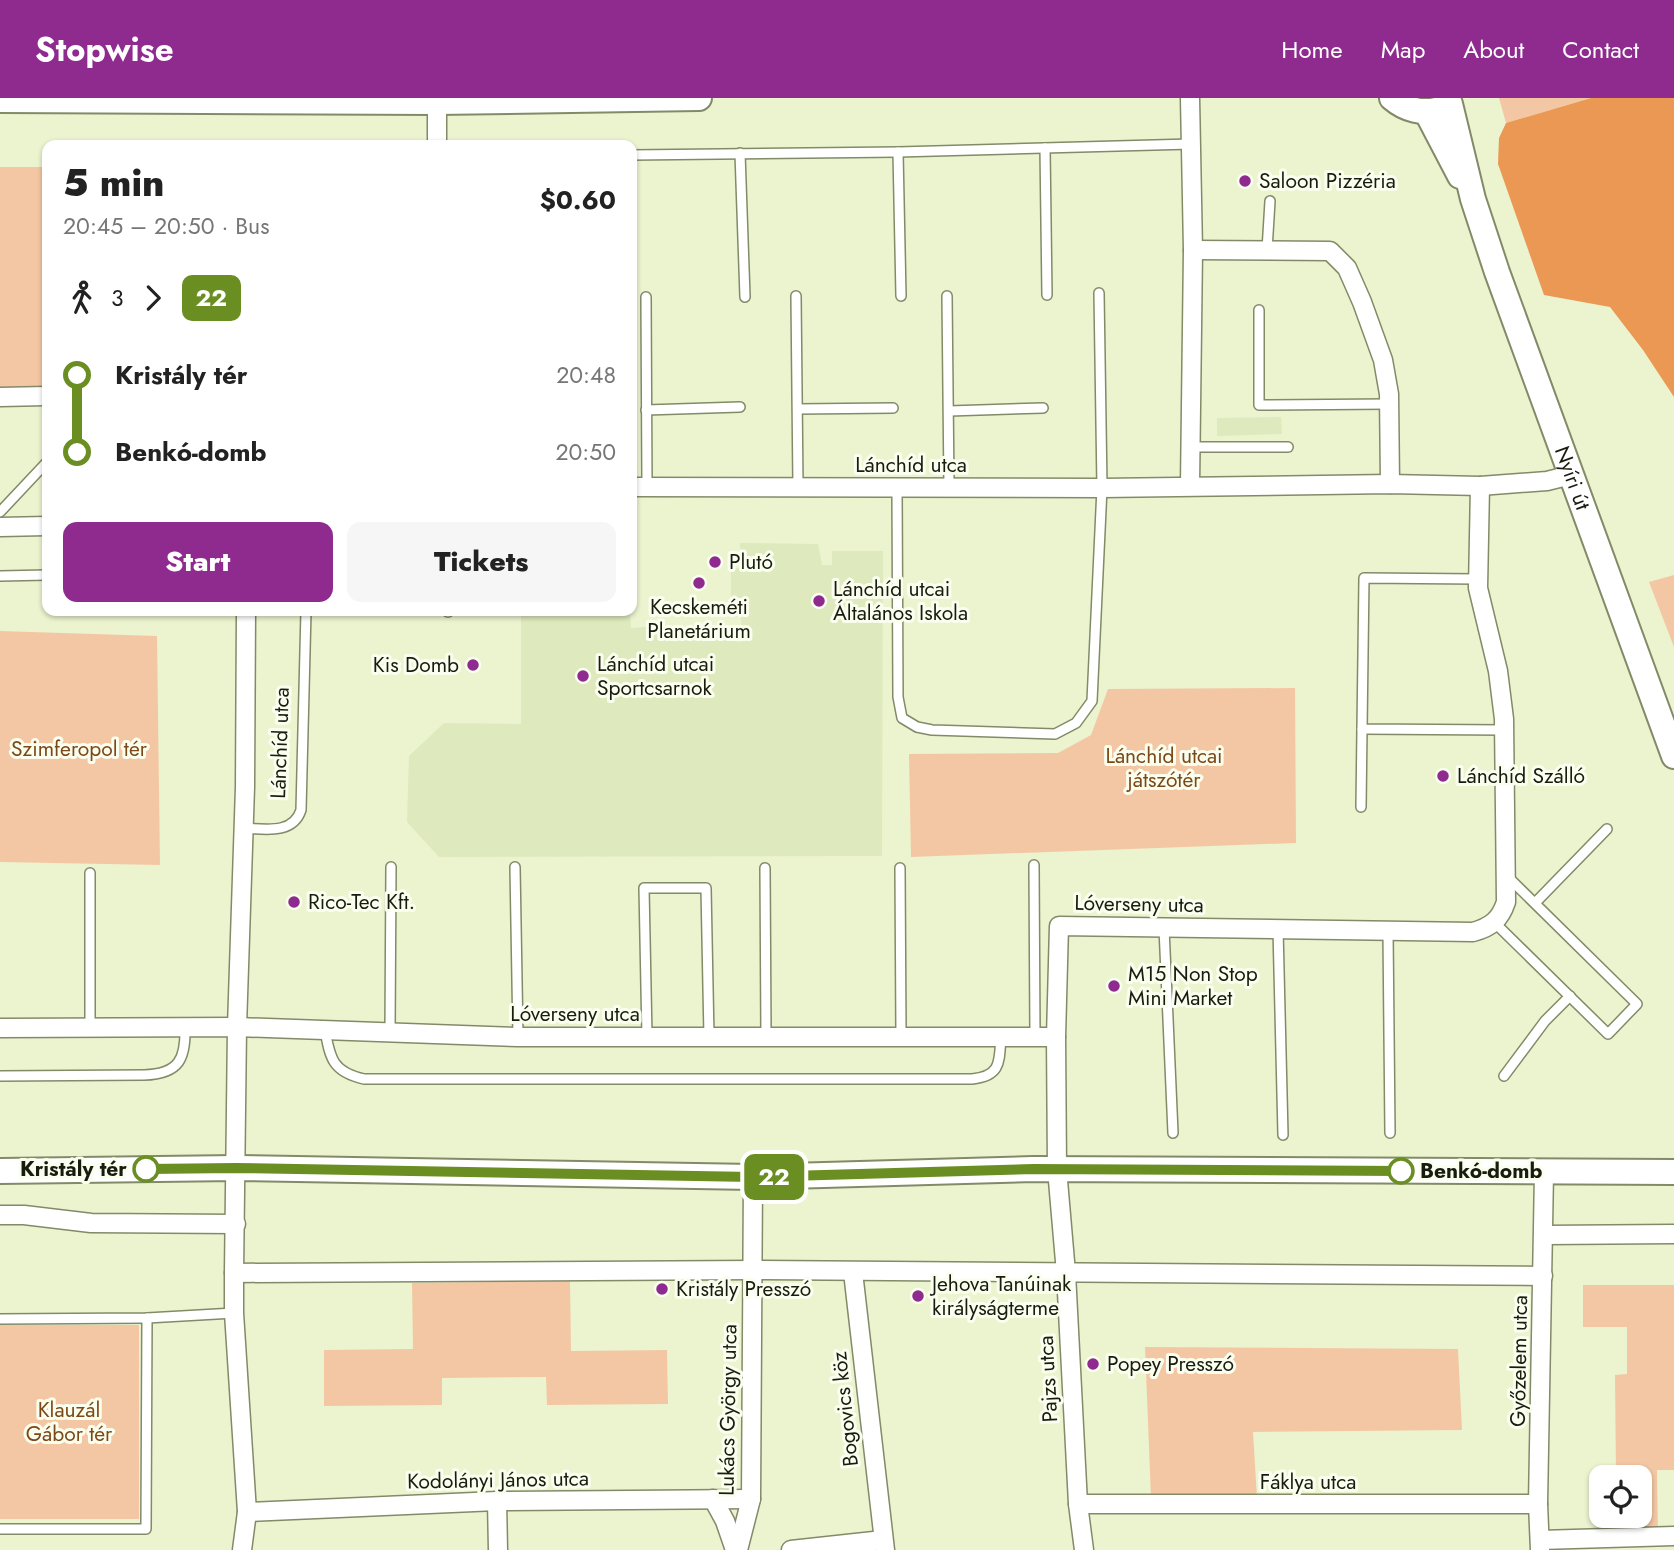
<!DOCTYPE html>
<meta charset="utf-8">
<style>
body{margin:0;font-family:Jost,sans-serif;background:#f6f6f6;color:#222;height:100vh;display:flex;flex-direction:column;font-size:26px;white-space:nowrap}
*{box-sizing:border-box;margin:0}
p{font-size:23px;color:#767676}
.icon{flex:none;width:38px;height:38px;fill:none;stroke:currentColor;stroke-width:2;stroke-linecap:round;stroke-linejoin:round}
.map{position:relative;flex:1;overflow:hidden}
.drawer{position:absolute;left:42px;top:42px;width:595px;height:476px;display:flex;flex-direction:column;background:#fff;border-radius:14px;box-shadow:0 2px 5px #0004}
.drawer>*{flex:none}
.badge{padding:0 14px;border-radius:10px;font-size:24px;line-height:46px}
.buttons{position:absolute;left:1589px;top:1367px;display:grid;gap:14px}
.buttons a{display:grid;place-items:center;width:63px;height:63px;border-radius:14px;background:#fff;box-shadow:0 2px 5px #0004;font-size:35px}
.map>.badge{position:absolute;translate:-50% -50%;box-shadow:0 0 0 4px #fff}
.legs{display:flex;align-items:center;gap:10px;height:77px;padding:0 21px;font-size:23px}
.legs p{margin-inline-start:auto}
.summary{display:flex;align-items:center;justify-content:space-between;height:119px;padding:0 21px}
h1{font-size:38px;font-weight:800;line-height:52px}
.action{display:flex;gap:14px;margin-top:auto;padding:14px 21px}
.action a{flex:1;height:80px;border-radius:14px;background:#8f2a8f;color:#fff;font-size:28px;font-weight:800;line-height:80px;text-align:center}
.action a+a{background:#f6f6f6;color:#222}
ul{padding:0 21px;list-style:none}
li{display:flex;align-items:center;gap:24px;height:77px;font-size:26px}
li i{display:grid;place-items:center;width:10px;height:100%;margin:0 9px;background:currentColor}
li i::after{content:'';width:18px;height:18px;margin:-9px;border:5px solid;border-radius:50%;background:#fff}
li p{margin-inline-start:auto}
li:first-child i{background:linear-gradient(#0000 50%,currentColor 0)}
li:last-child i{background:linear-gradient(currentColor 50%,#0000 0)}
header{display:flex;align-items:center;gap:42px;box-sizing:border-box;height:98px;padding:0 35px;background:#8f2a8f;color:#fff}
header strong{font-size:33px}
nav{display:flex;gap:38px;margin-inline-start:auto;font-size:24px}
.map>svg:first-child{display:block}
</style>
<header>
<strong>Stopwise</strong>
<nav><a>Home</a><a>Map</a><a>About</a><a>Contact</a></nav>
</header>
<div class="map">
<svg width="1674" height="1452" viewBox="0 0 1674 1452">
<rect width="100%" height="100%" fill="#ebf4cf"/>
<g fill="#dee9bd">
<path d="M1281,319L1282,336L1217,338V320Z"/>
<path d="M740,445L818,446L822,467H832V453H883L882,758L439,759L407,724L409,658L444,625L521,626V516L630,514L631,530L645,529L741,544V519H731V471L741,470Z"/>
</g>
<g fill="#f4c7a4">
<path d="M1499,0H1591L1506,25Z"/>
<path d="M0,69H47V290L0,292Z"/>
<path d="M1674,477V549L1649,484Z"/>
<path d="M0,533L157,538L160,767L0,764Z"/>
<path d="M1295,590L1296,745L911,759L909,656L1058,655L1091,637L1108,591Z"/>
<path d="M570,1183L571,1253L667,1252L668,1306L547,1307L546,1279L442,1280V1307L324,1308V1252L413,1251L412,1185Z"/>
<path d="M1583,1187H1674V1372H1657L1658,1435H1616V1418H1640V1379H1616L1615,1277L1627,1276V1229H1583Z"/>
<rect x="0" y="1227" width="139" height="194"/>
<path d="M1145,1249L1458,1251L1462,1332L1253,1334L1257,1400H1151Z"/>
</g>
<path fill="#ea9854" d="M1591,0H1674V299L1643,252L1610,209L1544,197L1498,66L1499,40L1506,25Z"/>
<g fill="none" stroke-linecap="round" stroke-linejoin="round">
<defs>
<g id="lane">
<path d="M1045,50L1047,197"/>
<path d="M898,54L901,198"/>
<path d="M740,55L745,199"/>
<path d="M632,57L898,54L1191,46"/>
<path d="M1267,152L1270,103"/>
<path d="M796,198L798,389"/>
<path d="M947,198L949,389"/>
<path d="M646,199L647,389"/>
<path d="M1259,212V307L1389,306"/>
<path d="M798,311L893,310"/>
<path d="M646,312L740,309"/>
<path d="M949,313L1043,310"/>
<path d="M1191,349H1288"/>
<path d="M897,390L898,599L902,620L917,629L932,632L1055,636L1076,625L1092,603L1102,390L1099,195"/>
<path d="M0,414L47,364"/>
<path d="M0,478L47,477"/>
<path d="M1478,481L1364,480L1362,631L1504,632"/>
<path d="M448,514V513"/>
<path d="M1361,709L1362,631"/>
<path d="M243,730C264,731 293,737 301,712L306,513"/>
<path d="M1034,767L1035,939"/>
<path d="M515,769L518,939"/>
<path d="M765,770L766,938"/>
<path d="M900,770L901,938"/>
<path d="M90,775V929"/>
<path d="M1535,805L1607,731"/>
<path d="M1495,825L1608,936L1637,906L1506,777"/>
<path d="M1164,830L1173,1035"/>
<path d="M1278,831L1283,1037"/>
<path d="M1388,834L1390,1035"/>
<path d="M325,932C330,961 333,974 364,981H972C1002,978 999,963 1001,938"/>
<path d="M390,933L391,769"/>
<path d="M647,939L644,790H706L709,939"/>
<path d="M0,978L144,977C180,976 186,960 185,928"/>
<path d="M1504,978L1545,923L1570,898"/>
<path d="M0,1221L147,1220L234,1215"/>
<path d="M0,1431H146L147,1220"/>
</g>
<g id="street">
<path d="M437,0V47"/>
<path d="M1190,0L1193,152L1190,387"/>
<path d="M1193,152L1330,153L1347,170L1362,204L1383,262L1389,296L1390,386"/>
<path d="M0,299L47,298"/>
<path d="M632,389L1102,390L1390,386L1480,388L1547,383L1571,377"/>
<path d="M0,429L47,428"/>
<path d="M0,930L237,929L518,939H1056L1059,828L1473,834C1491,829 1500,822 1506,804L1504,621L1498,573L1478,490L1480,388"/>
<path d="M1056,939L1057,1071L1066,1175L1078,1406L1084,1452"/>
<path d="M0,1117H24L91,1125L236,1126"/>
<path d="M1545,1137L1674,1136"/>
<path d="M853,1174L885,1452"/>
<path d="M234,1175L753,1172L1543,1178"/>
<path d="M713,1401L725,1423L735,1452"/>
<path d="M497,1403L498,1452"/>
<path d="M1078,1406H1538"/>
<path d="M247,1414L497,1403L751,1401"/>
<path d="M1540,1442L1674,1438"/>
<path d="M242,1452L247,1414L234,1215V1175L237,929L245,689L246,513"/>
<path d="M738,1452L751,1401L753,1079"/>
<path d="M791,1452L883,1442"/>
<path d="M1540,1452L1538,1406L1544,1074"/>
</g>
<g id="secondary">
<path d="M1392,0C1406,12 1423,16 1440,11"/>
<path d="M0,2L437,4L699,0"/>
<path id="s1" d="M1450,6L1473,101L1497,174L1674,658"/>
<path d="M1426,13L1460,78"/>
<path d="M0,1073L236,1070L753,1079L1033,1071L1674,1074"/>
</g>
</defs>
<use href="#lane" stroke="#828a68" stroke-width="12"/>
<use href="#street" stroke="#828a68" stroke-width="21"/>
<use href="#secondary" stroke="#828a68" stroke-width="28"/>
<use href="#lane" stroke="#fff" stroke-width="9"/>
<use href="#street" stroke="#fff" stroke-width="18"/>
<use href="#secondary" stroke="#fff" stroke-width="24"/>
</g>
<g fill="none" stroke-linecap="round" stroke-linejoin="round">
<defs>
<path id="line-1" d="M146,1071L236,1070L753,1079L1033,1071L1401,1073"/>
</defs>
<use href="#line-1" stroke="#fff" stroke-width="16"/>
<use href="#line-1" stroke="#6b8e23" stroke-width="10"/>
</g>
<g fill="#8f2a8f" stroke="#fafeef" stroke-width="2.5">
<circle cx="1245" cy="83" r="7"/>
<circle cx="715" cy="464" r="7"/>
<circle cx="699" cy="485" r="7"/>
<circle cx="819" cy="503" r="7"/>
<circle cx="473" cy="567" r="7"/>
<circle cx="583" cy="578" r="7"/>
<circle cx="1443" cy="678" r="7"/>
<circle cx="294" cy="804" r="7"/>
<circle cx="1114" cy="888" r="7"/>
<circle cx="662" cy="1191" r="7"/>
<circle cx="918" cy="1198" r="7"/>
<circle cx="1093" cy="1266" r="7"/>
</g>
<g fill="#fff" stroke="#6b8e23" stroke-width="3.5">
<circle cx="146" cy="1071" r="12"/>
<circle cx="1401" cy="1073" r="12"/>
</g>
<g text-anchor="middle" stroke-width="6" stroke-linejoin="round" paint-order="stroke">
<g font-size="21" fill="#181b0e" stroke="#fafeef" text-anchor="start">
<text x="1259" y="90">Saloon Pizzéria</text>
<text x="729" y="471">Plutó</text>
<text x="833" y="498">Lánchíd utcai<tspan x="833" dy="24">Általános Iskola</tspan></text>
<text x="699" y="516" text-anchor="middle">Kecskeméti<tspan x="699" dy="24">Planetárium</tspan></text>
<text x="597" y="573">Lánchíd utcai<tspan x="597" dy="24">Sportcsarnok</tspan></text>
<text x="459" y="574" text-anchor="end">Kis Domb</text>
<text x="1457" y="685">Lánchíd Szálló</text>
<text x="308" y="811">Rico-Tec Kft.</text>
<text x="1128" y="883">M15 Non Stop<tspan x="1128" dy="24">Mini Market</tspan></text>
<text x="932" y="1193">Jehova Tanúinak<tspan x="932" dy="24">királyságterme</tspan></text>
<text x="676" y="1198">Kristály Presszó</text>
<text x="1107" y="1273">Popey Presszó</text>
</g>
<g font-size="21" fill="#181b0e" stroke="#fafeef">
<text x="911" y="374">Lánchíd utca</text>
<text dy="7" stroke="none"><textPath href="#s1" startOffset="394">Nyíri út</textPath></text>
<text transform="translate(280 645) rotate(-88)" y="7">Lánchíd utca</text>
<text transform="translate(1139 806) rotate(1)" y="7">Lóverseny utca</text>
<text x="575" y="923">Lóverseny utca</text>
<text transform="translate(1519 1263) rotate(-89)" y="7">Győzelem utca</text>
<text transform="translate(1048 1281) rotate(-93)" y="7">Pajzs utca</text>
<text transform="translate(845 1311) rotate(-96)" y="7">Bogovics köz</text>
<text transform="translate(728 1312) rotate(-89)" y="7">Lukács György utca</text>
<text transform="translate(498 1382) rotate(-1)" y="7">Kodolányi János utca</text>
<text x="1308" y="1391">Fáklya utca</text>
</g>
<g font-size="21" fill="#7d4817" stroke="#fafeef">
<text x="79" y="658">Szimferopol tér</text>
<text x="1164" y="665">Lánchíd utcai<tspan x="1164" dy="24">játszótér</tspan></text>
<text x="69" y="1319">Klauzál<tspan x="69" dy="24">Gábor tér</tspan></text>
</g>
<g font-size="21" font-weight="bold" fill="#181b0e" stroke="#fafeef" text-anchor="end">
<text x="127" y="1078">Kristály tér</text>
<text x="1420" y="1080" text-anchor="start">Benkó-domb</text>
</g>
</g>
</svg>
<div class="buttons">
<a><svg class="icon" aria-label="locate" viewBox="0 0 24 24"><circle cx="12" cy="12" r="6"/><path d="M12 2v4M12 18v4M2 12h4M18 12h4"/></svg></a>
</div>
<b class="badge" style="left:774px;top:1079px;background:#6b8e23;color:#fff">22</b>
<section class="drawer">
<div class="summary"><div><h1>5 min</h1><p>20:45 – 20:50 · Bus</p></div><b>$0.60</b></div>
<div class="legs"><svg class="icon" aria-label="walk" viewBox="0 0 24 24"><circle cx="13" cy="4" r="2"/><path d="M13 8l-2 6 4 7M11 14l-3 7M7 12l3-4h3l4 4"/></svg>3<svg class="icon" aria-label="forward" viewBox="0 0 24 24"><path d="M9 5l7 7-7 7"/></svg><b class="badge" style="background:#6b8e23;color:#fff">22</b></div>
<ul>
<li><i style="color:#6b8e23"></i><b>Kristály tér</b><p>20:48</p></li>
<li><i style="color:#6b8e23"></i><b>Benkó-domb</b><p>20:50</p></li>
</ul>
<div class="action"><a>Start</a><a>Tickets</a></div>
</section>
</div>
